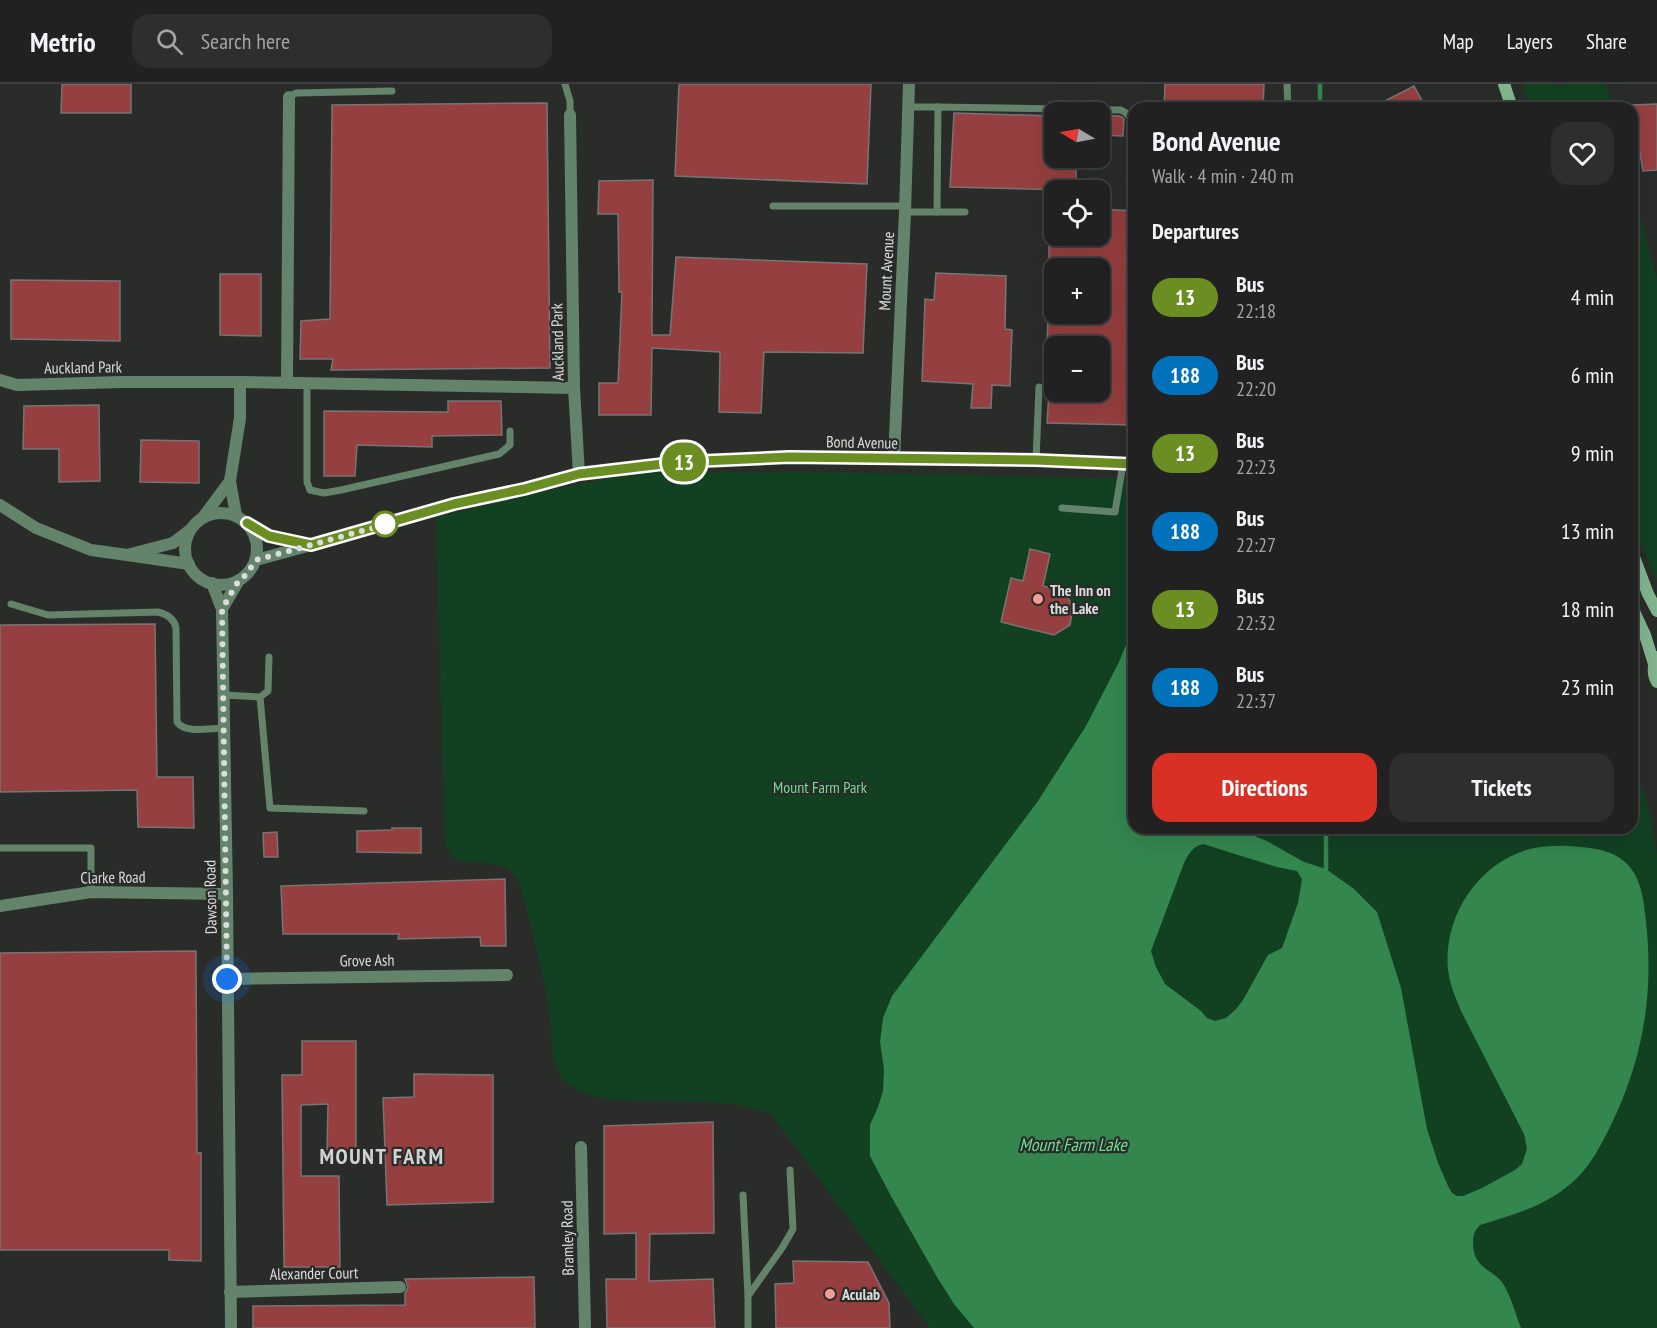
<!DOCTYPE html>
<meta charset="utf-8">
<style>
body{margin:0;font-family:"PT Sans Narrow",sans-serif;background:#2d2e2d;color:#f1f3f6;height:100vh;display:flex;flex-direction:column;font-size:22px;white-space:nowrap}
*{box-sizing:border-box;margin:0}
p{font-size:20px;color:#a2a3a5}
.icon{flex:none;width:33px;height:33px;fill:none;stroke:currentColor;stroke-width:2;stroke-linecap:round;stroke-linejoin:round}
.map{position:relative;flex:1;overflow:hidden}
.sheet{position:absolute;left:1128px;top:18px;width:510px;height:732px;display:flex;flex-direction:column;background:#202120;border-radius:18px;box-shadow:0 6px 24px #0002,0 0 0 2px #3d3e3e}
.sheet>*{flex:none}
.badge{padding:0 12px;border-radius:20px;font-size:21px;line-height:39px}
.needle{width:39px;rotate:280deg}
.buttons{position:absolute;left:1044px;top:18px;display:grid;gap:12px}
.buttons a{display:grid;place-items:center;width:66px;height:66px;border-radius:12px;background:#202120;box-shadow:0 6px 24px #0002,0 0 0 2px #3d3e3e;font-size:30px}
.you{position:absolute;width:30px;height:30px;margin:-15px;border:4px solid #fff;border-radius:50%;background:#1a73e8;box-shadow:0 0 0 9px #1a73e833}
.map>.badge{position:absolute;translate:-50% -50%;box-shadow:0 0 0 3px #fff}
h2{padding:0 24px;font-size:22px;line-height:54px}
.round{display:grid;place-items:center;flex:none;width:63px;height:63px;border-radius:18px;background:#2d2e2d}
.overview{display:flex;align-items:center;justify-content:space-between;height:102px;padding:0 24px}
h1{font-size:28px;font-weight:800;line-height:45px}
.cta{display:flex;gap:12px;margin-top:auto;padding:12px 24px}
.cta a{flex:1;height:69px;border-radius:18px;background:#d93025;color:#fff;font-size:24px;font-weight:800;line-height:69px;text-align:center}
.cta a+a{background:#2d2e2d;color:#f1f3f6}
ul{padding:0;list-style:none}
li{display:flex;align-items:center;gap:18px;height:78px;padding:0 24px}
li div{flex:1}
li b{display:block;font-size:22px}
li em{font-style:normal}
li .badge{min-width:66px;font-weight:700;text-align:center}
header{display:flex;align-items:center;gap:36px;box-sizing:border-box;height:84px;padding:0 30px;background:#202120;border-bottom:2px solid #3d3e3e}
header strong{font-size:28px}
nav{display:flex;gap:33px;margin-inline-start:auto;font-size:21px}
.search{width:420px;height:54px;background:#2d2e2d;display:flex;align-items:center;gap:15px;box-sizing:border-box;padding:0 21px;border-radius:18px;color:#a2a3a5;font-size:22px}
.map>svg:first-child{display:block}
</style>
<header>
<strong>Metrio</strong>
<div class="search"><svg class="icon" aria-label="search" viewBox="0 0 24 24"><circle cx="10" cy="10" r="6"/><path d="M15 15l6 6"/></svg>Search here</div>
<nav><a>Map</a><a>Layers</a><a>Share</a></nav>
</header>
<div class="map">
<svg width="1657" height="1244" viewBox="0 0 1657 1244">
<rect width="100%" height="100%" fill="#2a2c2a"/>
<g fill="#124122">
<path d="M1522,0H1554L1563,3L1562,0H1606L1612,24H1530Z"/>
<path d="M1632,101L1657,196V498L1641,460L1632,413Z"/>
<path d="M639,388H826L1090,394H1134V744H1632V678L1648,720L1657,771V1244H930L770,1029C732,1016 688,1018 648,1017C619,1016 590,1018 566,998C552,986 552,960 551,943C546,895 532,848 520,801C510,778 493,780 471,778C464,778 458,778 453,773C448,769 446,762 445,756L436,433L555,405Z"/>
</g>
<path fill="#34864f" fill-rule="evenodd" d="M1134,541V744H1234L1267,757L1304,778L1326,785L1354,805L1377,828L1401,904L1427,1045L1438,1079L1449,1104L1452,1109L1457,1112H1463L1482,1104L1515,1086L1522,1080L1527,1065L1524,1050L1462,929C1456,915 1450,901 1448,886C1443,834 1476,782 1526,766C1543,761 1563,761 1580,763C1597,764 1617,768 1629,782C1642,797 1644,819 1646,838C1654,910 1643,975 1611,1041C1602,1059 1592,1079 1577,1094C1550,1121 1515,1130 1480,1141C1475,1146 1473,1151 1473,1158C1473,1187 1495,1184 1505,1203C1512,1216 1516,1231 1521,1244H974L954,1220L937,1193L892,1114L870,1072V1041L878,1023L883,1007L884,985L880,958L883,934L892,912L1038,717L1086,642L1119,578ZM1203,760L1277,783L1297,787L1302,795L1298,819L1282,864L1268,871L1243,916L1236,925L1226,934L1215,937L1207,934L1201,927L1165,900L1156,883L1151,867L1184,779C1189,769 1192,763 1203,760Z"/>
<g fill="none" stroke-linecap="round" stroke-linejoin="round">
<g stroke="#34864f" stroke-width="4.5">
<path d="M1320,0V24"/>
<path d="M1326,785V744"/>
</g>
</g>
<g fill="#963f40" stroke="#787474" stroke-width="1.5">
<path d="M62,0H131V29H61Z"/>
<path d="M679,0H871L867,100L675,92Z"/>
<path d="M1165,0H1264L1263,24H1164Z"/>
<path d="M1414,2L1426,24H1371Z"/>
<path d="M547,19L550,284L331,286L333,275H300L301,237L330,235L332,21Z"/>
<path d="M1657,20V86L1643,87L1632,21Z"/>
<path d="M954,29L1054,32V74H1076V104L1070,106L950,103Z"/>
<path d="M1100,31L1119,32L1122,33L1124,35L1123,52L1100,51Z"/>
<path d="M653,96L652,251H670L676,173L867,180L863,269L764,268L761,329L719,328L720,268L652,264L651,331H599V299H618L622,208H619L618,130H598L599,97Z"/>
<path d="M1100,125L1134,127V255L1132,341L1047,339L1049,308H1100V262H1047L1048,230H1100V184H1049V152H1100Z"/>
<path d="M936,189L1006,192L1005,245L1012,246L1010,302L992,301L991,324H971L973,300L922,297L925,215L934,216Z"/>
<path d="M220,190H261V252L220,251Z"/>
<path d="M11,196L120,197V257L11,255Z"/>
<path d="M448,317H501L502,351L432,352V363L357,361L355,392H324V327L448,328Z"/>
<path d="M99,321L100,397L59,398V365H23L24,322Z"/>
<path d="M141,356L199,357V399L140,398Z"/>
<path d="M1030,465L1050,470L1043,502L1064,507L1073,523L1070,541L1054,551L1001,538L1011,494L1023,497Z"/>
<path d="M155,540L157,693H193L194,744L138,743L137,706L0,708V541Z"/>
<path d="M392,744H421V769L357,768V747L392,746Z"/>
<path d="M277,748L278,773H264L263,749Z"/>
<path d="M505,795L506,862H481L480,853L398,855L399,850H283L281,802Z"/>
<path d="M196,867L197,1069H201V1177L169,1176V1166H0V869Z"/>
<path d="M302,957H356V1068L327,1067L328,1020L301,1021V1092H339L340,1183H284L282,991H302Z"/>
<path d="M414,990L493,991V1118L387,1121L383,1014L414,1013Z"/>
<path d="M713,1038L714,1149L650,1150L649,1197L713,1195L715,1244H607L606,1195H636V1149L604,1150V1042Z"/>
<path d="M793,1177L868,1178L889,1219L890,1244H776L775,1200L794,1199Z"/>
<path d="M534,1193L535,1244H253V1222L405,1221V1209L408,1203L405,1195Z"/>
</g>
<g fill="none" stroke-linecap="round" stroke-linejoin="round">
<g stroke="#63846b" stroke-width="7">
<path d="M565,0L570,17V31"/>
<path d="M1287,0L1288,24"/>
<path d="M289,13L296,9L392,7"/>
<path d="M908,23H938"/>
<path d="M773,122H905"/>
<path d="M905,128H965"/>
<path d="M937,128L938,23L1121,26L1126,29L1130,34L1133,97"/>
<path d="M307,299V398L310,406L324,409L341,406L499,370L510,361V347"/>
<path d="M1036,376L1039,303"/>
<path d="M1062,424L1115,428L1123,380"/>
<path d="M11,520L48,531L158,528C167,530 174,534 176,544L177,638C185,650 210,644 224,644"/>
<path d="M224,611L260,613L268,607L269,573"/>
<path d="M260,613L270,724L364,727"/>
<path d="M0,764H91V808"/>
<path d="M743,1111L748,1212"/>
<path d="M748,1244V1212L782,1164L793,1145L790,1086"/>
</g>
<g stroke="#63846b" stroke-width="12">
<path d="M0,296L17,301L121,298H240V334L230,397"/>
<path d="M240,298L574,304L570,31"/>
<path d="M287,298L289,13"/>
<path d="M574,304L579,390"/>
<path d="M894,375L905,128L909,0"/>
<path d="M0,421L36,444L91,466L127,471"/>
<circle cx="221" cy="465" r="36"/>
<path d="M204,432L230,397L236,431"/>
<path d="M248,440L269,452L311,461L256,476"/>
<path d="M311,461L454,420L524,405L579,390L680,378L789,373L1036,376L1134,380"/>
<path d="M189,480L127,471L173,459L190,446"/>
<path d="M212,499L222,525L239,496"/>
<path d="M222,525L227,810L231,1244"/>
<path d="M0,822L91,808L227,810"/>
<path d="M227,895L507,891"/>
<path d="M581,1063L585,1244"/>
<path d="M230,1208L400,1203"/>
</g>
<g stroke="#82b68e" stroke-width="12">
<path d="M1504,0L1512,24"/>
<path d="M1632,468L1648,510L1657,527"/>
<path d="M1632,523L1645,551L1654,580"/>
<path d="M1657,573C1653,582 1652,590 1657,598"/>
</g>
</g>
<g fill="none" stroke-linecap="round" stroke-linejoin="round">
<defs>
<path id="line" d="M247,439L269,452L311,461L454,420L524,405L579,390L680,378L789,373L1036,376L1134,380"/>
</defs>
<use href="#line" stroke="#fff" stroke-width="14"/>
<use href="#line" stroke="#6b8e23" stroke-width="9"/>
<path stroke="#dbdddc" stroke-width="6" stroke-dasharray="0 10.8" d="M227,895L222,525L239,496L246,491L256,476L391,439L385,440"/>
</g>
<circle fill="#fff" stroke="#6b8e23" stroke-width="3" cx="385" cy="440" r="12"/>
<g fill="#f59b98" stroke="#2a2c2a" stroke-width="2">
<circle cx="1038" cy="515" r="6"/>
<circle cx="830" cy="1210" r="6"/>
</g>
<g text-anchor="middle" stroke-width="4.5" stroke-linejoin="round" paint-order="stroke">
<g font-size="16" fill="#dbdddc" stroke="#2a2c2a">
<text transform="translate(886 187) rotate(-87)" y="6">Mount Avenue</text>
<text transform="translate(557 258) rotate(-91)" y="6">Auckland Park</text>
<text transform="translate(83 283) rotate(-1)" y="6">Auckland Park</text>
<text transform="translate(862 358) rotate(1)" y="6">Bond Avenue</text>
<text transform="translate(113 793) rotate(-1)" y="6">Clarke Road</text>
<text transform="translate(210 813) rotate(-91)" y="6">Dawson Road</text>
<text transform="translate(367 876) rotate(-1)" y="6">Grove Ash</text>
<text transform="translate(567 1154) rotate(-91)" y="6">Bramley Road</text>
<text transform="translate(314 1189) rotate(-1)" y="6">Alexander Court</text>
</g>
<g font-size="16" font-weight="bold" fill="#dbdddc" stroke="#2a2c2a" text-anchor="start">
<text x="1050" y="512">The Inn on<tspan x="1050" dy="18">the Lake</tspan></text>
<text x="842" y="1216">Aculab</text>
</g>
<g font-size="16" fill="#73df93" stroke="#2a2c2a">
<text x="820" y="709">Mount Farm Park</text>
</g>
<g font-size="18" font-style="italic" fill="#70dc91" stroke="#2a2c2a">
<text x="1073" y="1067">Mount Farm Lake</text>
</g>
<g font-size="22" font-weight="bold" letter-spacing="1.5" fill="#d0d3d1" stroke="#2a2c2a">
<text x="382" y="1080">MOUNT FARM</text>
</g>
</g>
</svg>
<div class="buttons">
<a><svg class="needle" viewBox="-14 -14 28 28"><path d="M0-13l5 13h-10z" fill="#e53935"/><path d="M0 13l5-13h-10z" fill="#a2a3a5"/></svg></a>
<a><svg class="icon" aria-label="locate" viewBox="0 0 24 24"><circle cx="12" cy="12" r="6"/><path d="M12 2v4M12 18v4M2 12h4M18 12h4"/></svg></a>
<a>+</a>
<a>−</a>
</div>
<div class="you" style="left:227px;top:895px"></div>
<b class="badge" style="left:684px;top:378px;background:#6b8e23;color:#fff">13</b>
<section class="sheet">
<div class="overview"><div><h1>Bond Avenue</h1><p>Walk · 4 min · 240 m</p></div><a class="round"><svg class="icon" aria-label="heart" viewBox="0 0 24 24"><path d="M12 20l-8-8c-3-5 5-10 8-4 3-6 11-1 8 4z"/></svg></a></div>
<h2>Departures</h2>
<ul>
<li><span class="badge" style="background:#6b8e23;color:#fff">13</span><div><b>Bus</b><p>22:18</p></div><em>4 min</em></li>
<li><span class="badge" style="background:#0072bc;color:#fff">188</span><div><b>Bus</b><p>22:20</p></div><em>6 min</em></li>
<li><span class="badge" style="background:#6b8e23;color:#fff">13</span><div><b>Bus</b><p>22:23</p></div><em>9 min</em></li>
<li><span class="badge" style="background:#0072bc;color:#fff">188</span><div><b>Bus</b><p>22:27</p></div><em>13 min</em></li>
<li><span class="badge" style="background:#6b8e23;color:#fff">13</span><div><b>Bus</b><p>22:32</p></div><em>18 min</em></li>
<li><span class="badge" style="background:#0072bc;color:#fff">188</span><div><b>Bus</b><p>22:37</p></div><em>23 min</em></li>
</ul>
<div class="cta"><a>Directions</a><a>Tickets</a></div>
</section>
</div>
